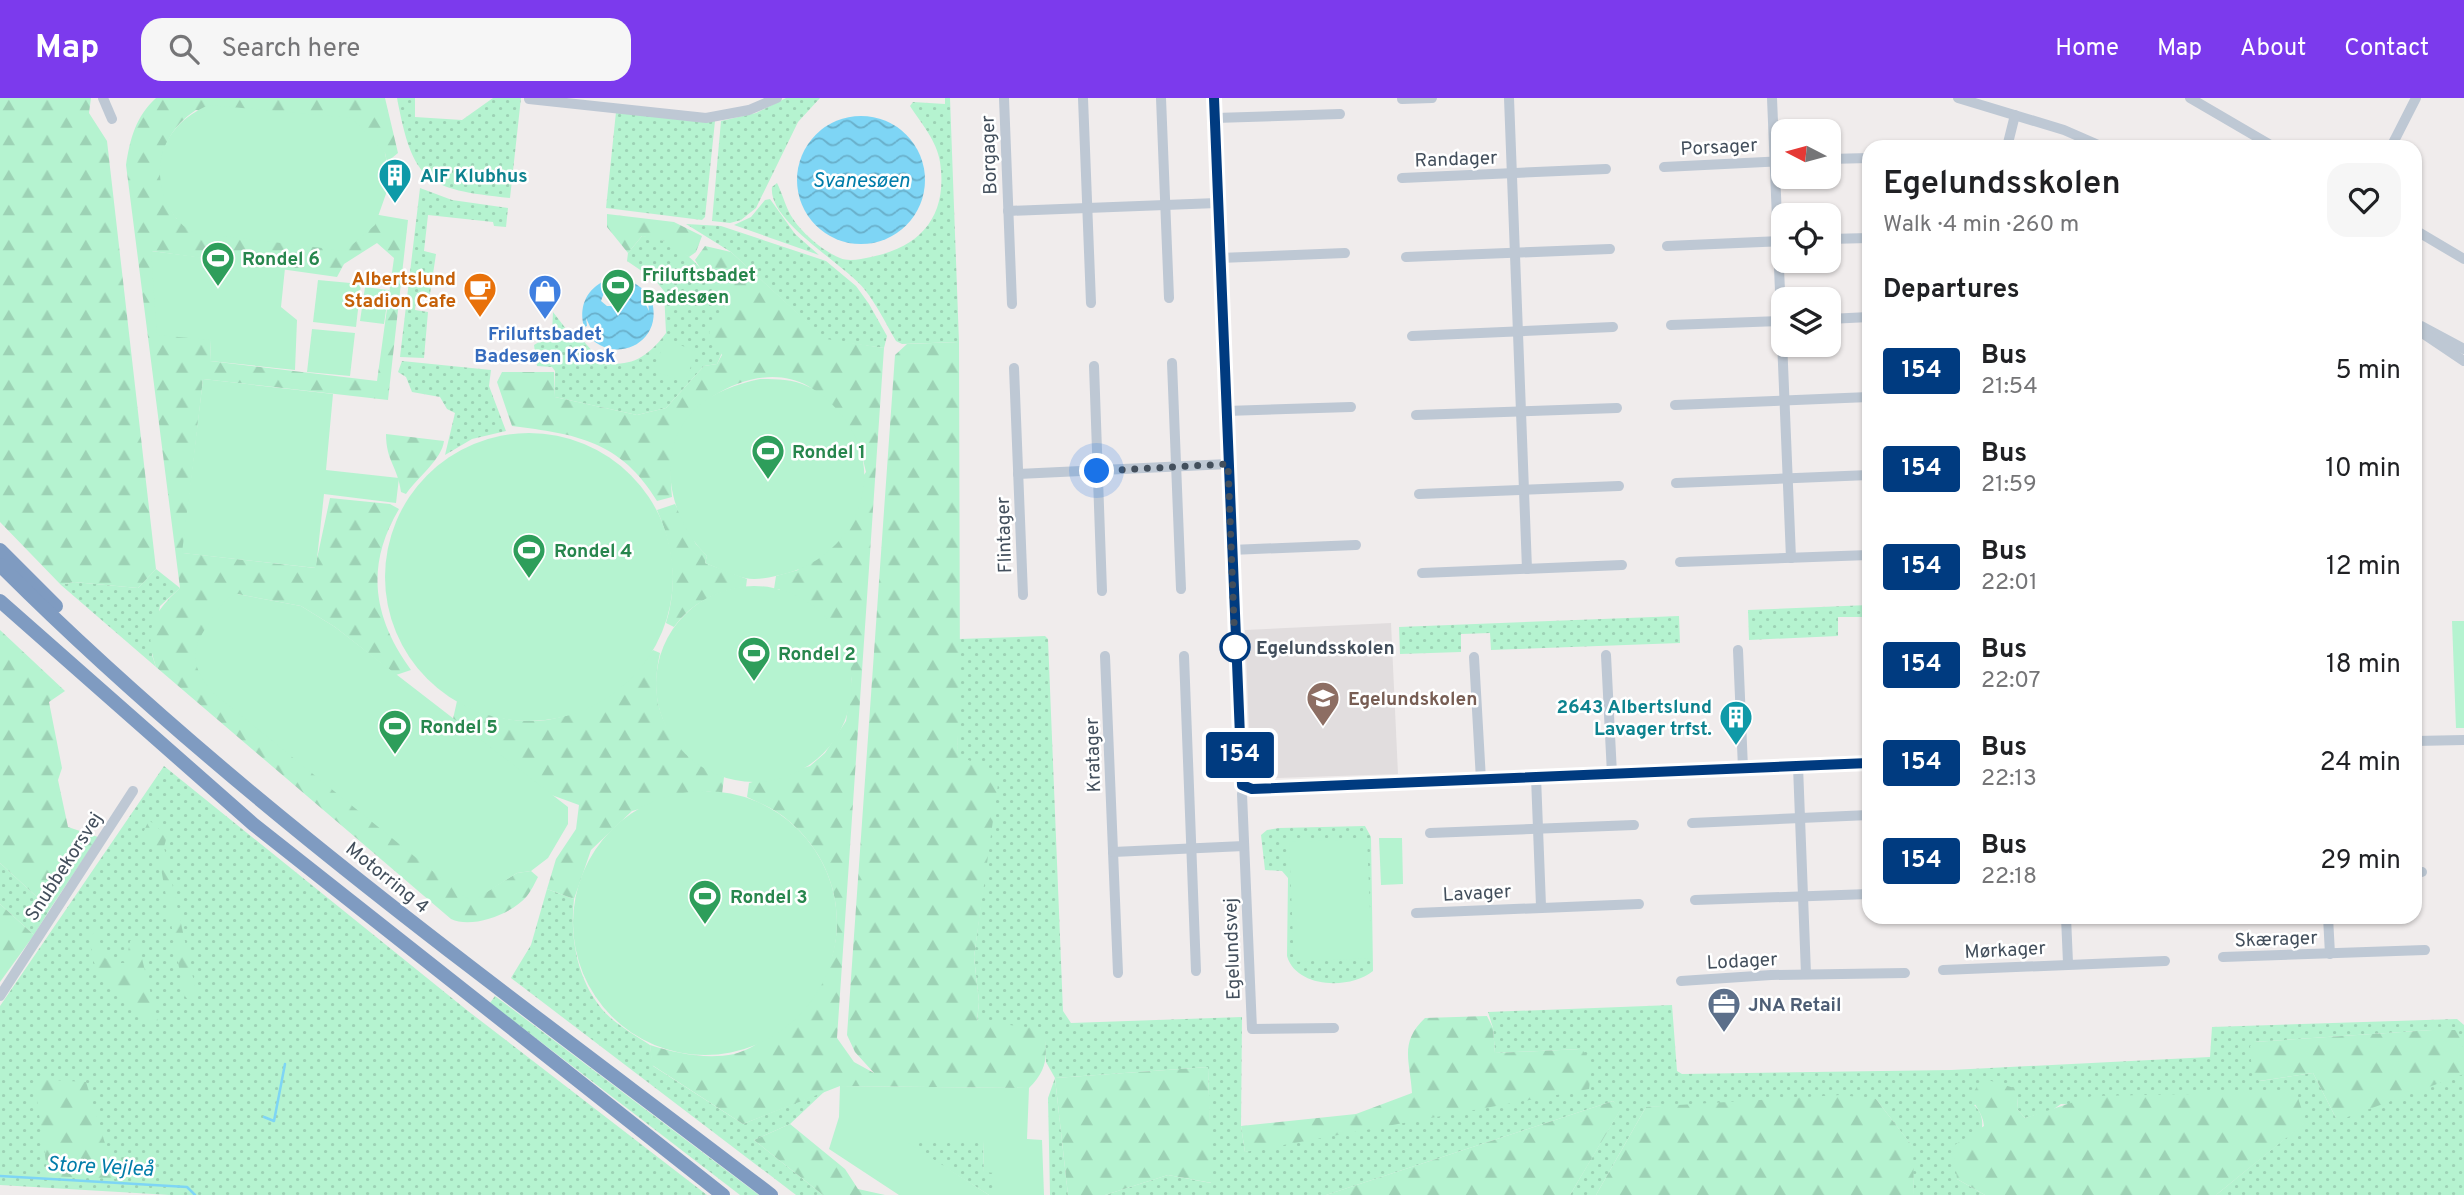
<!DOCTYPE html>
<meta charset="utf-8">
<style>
body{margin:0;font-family:Overpass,sans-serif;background:#f6f6f6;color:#202124;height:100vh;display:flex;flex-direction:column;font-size:26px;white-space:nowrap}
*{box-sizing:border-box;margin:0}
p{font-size:23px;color:#757577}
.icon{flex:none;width:38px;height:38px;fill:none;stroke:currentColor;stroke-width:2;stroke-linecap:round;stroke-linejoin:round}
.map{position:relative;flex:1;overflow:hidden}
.drawer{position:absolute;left:1862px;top:42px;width:560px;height:784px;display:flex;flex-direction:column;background:#fff;border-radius:21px;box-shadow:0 2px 5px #0004}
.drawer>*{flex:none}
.badge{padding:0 14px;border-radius:5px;font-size:24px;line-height:46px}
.needle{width:46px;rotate:276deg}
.tools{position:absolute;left:1771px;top:21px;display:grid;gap:14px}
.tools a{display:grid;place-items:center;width:70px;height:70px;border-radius:14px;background:#fff;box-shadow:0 2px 5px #0004;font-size:35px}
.you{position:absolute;width:35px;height:35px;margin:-18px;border:5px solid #fff;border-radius:50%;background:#1a73e8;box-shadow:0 0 0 10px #1a73e833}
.map>.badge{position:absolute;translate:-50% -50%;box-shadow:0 0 0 4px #fff}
h2{padding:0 21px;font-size:26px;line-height:63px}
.round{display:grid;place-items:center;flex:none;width:74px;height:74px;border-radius:21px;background:#f6f6f6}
.summary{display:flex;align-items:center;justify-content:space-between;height:119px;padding:0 21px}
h1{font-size:33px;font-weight:600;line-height:52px}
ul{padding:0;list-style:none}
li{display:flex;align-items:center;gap:21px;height:98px;padding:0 21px}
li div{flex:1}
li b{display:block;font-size:26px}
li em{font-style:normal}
li .badge{min-width:77px;font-weight:700;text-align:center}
header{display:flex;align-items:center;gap:42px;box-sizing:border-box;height:98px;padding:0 35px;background:#7c3aed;color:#fff}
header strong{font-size:33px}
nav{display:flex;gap:38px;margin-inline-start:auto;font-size:24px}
.search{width:490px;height:63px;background:#f6f6f6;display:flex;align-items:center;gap:18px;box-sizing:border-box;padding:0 24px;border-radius:21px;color:#757577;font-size:26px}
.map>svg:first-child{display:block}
</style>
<header>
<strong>Map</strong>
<div class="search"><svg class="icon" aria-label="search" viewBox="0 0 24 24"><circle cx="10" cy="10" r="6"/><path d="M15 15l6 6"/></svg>Search here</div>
<nav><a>Home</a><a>Map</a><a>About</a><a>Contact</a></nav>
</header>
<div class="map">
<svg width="2464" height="1097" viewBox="0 0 2464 1097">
<defs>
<pattern id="grass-dots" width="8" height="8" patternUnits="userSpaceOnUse" patternTransform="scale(1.75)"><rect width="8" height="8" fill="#b5f3d0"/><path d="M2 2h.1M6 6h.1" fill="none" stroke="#9dd2b5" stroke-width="1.8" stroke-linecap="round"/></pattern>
<pattern id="forest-firs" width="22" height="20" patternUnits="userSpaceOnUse" patternTransform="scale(1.75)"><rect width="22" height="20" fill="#b5f3d0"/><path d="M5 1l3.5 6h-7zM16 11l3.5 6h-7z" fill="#9dd2b5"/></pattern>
<pattern id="water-waves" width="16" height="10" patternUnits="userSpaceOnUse" patternTransform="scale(1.75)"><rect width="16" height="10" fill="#7ed5f5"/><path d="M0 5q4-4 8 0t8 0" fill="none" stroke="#69afca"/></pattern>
</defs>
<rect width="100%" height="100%" fill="#f0ecec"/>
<path fill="#e1ddde" d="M1391,525L1398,676L1251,681L1245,532Z"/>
<g fill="url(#grass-dots)" fill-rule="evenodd">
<path d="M397,0H415V19L462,22L493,0H521L510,100C425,91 413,84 397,0Z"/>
<path d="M786,0H820L798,24L756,110L741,122L730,125L712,123L721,23L756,15Z"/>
<path d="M945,0H950L959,244L902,246L896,243C886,226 877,207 865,192C845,166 768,124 772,89L777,85C782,95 785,106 789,114C798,132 821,152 840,160C849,164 861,161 871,159C922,149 948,117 940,64C937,43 921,25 910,8L913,4L945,6Z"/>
<path d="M616,14L715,23L705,119L702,122L606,110Z"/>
<path d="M420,90L452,102L508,110L506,129L494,128L493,124L428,117L424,153L436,156L430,196L417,195L415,212L428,214L424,260L400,259Z"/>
<path d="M770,101L795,136L819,157L734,127L751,119L765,102Z"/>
<path d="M686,126L721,128L826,163L856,188L869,206L887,238L884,250L826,242L731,154Z"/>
<path d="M642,138C679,139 711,177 725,208C731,222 724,254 717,266L704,268L666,310L637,317L555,299V273L552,269L537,268L534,247L552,236L553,214L573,240L579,238L594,255L608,260V265C634,269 651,255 666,235L664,193L655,182L627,163L628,155Z"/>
<path d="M402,263L491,272L489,288L506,333L472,341L445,357L455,315L447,311L440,299L412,294L406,279L398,274Z"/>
<path d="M156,471L180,490L160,508L152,557L156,569L61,487L74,484L138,490Z"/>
<path d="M1869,507V519H1838V538L1749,542L1748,512Z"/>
<path d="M1679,518L1680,545L1491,552L1490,535L1461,536V554L1400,556L1399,529Z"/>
<path d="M1045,538L1048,541L1063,913L1071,925L1242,919L1241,1028L1245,1054L1581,951L1495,955L1493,930L1488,914L1672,907L1677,973L1682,976L1951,972L2210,959L2212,929L2457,921L2464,927V1097H2216L2305,1024L2061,1006L2051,1013L2025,1020L2017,1011L2018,999L1974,1007C1996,1027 1968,1060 1957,1081L1985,1097H1914L1912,1048L1876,1001L1646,1009L1596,1097H1570L1620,1012L1613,1003L1326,1097H1105L1168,1077L1211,1085L1208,969L1055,980L1068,1097H1050L1048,1000L1055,980L1046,964L1045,943L977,924L979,904L974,859L986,766L957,658L959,541ZM2432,932H2456L2336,1020L2313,975L2260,983L2254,944Z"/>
<path d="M164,668L468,913L707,1097H170L0,1087V908Z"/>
<path d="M1365,728L1371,739L1373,873C1350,892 1296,890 1287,858L1288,780L1282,773L1265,772L1261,737L1267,732L1279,730Z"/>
<path d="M0,765L50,811L34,837L0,806Z"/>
<path d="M547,791L574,801C569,843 579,893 613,922C624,931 638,939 650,947L653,968L743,1026L825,993L790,1026L754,1042L823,1097H796L511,880L531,847Z"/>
<path d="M495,898L759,1097H740L490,905Z"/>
<path d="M903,1043H983L984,1074H995V1097H989Z"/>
</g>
<g fill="url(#forest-firs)" fill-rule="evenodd">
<path d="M0,0H91L89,15L107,43L156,471L138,490L74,484L61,487L0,424Z"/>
<path d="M156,0H385L398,55L387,64L385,55L196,12C157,37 150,84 177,121L379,117L408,122L388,302L203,281L183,455L315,470L330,400L390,406L399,411C365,468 373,520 411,572L396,577L335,529L301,508L237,496L473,802L517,775L531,773L538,779C535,785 531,793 527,798C512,816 472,831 451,821L156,569C143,532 153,515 180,490L126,67C130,41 136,18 156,0ZM377,145L394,160L377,283L210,263L211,242L152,153L337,179L344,166Z"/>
<path d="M607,116L674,124L702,138L696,154L689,159L664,143L642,138L628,155L607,129Z"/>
<path d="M705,148L731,154L826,241L884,250L837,940L854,964L874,975L855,954L847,937L895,257L907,246L959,244L960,597L957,657L984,669L999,679L974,859L979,904L977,923L1043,931C1048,957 1048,971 1029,990L840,988L743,1026L652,967L650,947C676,955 706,962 734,956C754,951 768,938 785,926C853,875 854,778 789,723C777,712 762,706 747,699L749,685L810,668L825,655L846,623L852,582L842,544L779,491H774L776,478L798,472L866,374C859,340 851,330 827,306C821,301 815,292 808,288C764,263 699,294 679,336C670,354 670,380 672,399L657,403C621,343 576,336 512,328L497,284L502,274H554L555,299L637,317L666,310L704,268L717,266L722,257L709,235L715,219L726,210L695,162Z"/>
<path d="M386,336L444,343C442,361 418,379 406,396L401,394C398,369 386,363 386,336Z"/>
<path d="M675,406L696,446L707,458L705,465L747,481L746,489C718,492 691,505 674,529L666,525C678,487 673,448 657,412Z"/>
<path d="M0,532L65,593L49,604L62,670L58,682L68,729L98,739L50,811L0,765Z"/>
<path d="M653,552L660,555C646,615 672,653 724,679L722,696L707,693L632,713L591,752L574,801L547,791L556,761L576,731L579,707L546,695L453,621L457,603C536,645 600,618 653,552Z"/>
<path d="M149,722L167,738L164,749L196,893V899L190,904L184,897L157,748H150L143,735Z"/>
<path d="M0,806L34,837L0,884Z"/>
<path d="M96,832L105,860L114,865H126L130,843L137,841L158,924H149C134,911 115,898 103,883C95,872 84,842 96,832Z"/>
<path d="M1487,918L1493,930L1495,955L1581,951C1594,962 1591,975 1589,991L1245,1054L1241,1028L1356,1016L1412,995C1410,962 1399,945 1425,920Z"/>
<path d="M2432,932H2456L2462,940L2464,976L2345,1020H2336L2313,975L2259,983L2252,975L2250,948L2254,944Z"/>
<path d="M1208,969L1212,1085L1168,1077L1105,1097H1068L1055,980Z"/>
<path d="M34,981L86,984L116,1081L48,1078Z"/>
<path d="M1988,982L2014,990L2018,999L2017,1011L2025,1020L2092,998L2296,994L2306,1024L2216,1097H1985L1957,1081L1953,1048L1984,1028C1983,1015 1975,1010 1972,998L1977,988Z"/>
<path d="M1840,997L1876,1001L1913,1049L1914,1097H1596L1646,1009Z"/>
<path d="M1613,1003L1621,1011L1570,1097H1326Z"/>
<path d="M790,1026L845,1071L858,1091L885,1097H823L754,1042Z"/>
</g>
<g fill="#b5f3d0">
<path d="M209,7L352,20L385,55L389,74L387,93L375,127L345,153C307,148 270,144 232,139C221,138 205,139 195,135C168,123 156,87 161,61C167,34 184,18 209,7Z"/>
<path d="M151,153L285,170L281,209L297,222L295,272L210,263L211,242L157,237Z"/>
<path d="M318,182L361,186L356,229L313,224Z"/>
<path d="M365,189L389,192L384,226L360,223Z"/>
<path d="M312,231L355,235L350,278L307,274Z"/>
<path d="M666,241L697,254L684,285L653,272Z"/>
<path d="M203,281L333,296L326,372L399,380L396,405L324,396L316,470L182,455Z"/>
<path d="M760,281C776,281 792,281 807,288C821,294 834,307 843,319C889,377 856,455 788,475C776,478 758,483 745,480C732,477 718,470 705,465L707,458C669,421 653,351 696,310C714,294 736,286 760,281Z"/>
<circle cx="529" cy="479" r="144"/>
<circle cx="754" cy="586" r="98"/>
<path d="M237,496L301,508L335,529L568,709V726L548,760L531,773L517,775L473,803L462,797L212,594C187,563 192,549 213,519C220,509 225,499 237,496Z"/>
<path d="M2452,523H2464V630H2456Z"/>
<circle cx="705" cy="825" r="132"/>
<path d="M1379,740H1402L1403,786L1381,787Z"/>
<path d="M1367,741L1372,860L1294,864L1289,744Z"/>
<path d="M840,988L1029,990L1027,1041L1042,1042L1044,1097H995V1075L984,1074L983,1043H905L989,1097H899L829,1051L839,1019Z"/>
</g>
<g fill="url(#water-waves)">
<circle cx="861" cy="82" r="64"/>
<path d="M622,180L633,184L647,194L641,197L649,213L648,205L652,204C664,247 609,270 585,233L589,231L594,237L586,220L587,228L584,229C579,210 585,194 602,184L605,192L601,203L607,208H614L618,196L608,191L604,183Z"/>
</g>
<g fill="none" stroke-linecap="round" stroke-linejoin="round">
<g stroke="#7ed5f5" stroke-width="2.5">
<path d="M264,1019L274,1023L285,966"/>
<path d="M0,1078L187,1089L195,1097"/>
</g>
<g stroke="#bec8d4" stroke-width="10">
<path d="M103,0L112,21"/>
<path d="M1004,0L1012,206"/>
<path d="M1083,0L1091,205"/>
<path d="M1161,0L1169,200"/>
<path d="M1214,0L1241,684L1244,689L1242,696L1252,931L1334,930"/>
<path d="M1509,0L1527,471"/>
<path d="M1772,0L1791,460"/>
<path d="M1958,0L2064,32L2103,49"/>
<path d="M2190,0L2274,49"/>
<path d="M529,1L706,20L749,12L777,0"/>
<path d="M1402,1L1432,0"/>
<path d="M1215,20L1340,16"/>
<path d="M2007,49L2015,17"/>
<path d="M2391,49L2416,0"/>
<path d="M1829,61L1869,60"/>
<path d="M1664,69L1783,63"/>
<path d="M1402,80L1606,71"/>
<path d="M1008,113L1217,105"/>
<path d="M2415,132L2464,161"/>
<path d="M1829,141L1869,140"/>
<path d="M1667,148L1783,143"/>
<path d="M1406,159L1610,151"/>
<path d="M1219,160L1345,155"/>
<path d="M1829,221L1869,219"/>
<path d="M1671,227L1783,223"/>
<path d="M2421,228L2464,251"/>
<path d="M2415,230L2464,263"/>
<path d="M1412,238L1613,229"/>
<path d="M1172,265L1181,491"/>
<path d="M1094,268L1102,493"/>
<path d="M1014,270L1023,497"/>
<path d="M1675,307L1869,299"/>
<path d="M1226,313L1351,309"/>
<path d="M1416,317L1617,310"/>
<path d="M1018,376L1228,366"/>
<path d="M1676,385L1869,377"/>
<path d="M1419,396L1619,388"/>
<path d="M1231,452L1356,447"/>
<path d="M1680,464L1869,457"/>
<path d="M1422,475L1622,467"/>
<path d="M1868,544L1869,570"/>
<path d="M1738,552L1743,670"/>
<path d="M1606,557L1612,676"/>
<path d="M1105,558L1118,875"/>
<path d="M1184,558L1196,873"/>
<path d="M1474,559L1481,682"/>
<path d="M2415,643L2464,642"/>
<path d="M1798,668L1806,876"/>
<path d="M1536,679L1541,808"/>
<path d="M1244,689L1354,688L1869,665"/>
<path d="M2415,694H2417"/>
<path d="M1692,725L1869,717"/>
<path d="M1430,735L1634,727"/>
<path d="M1113,754L1244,748"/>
<path d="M2415,774H2422"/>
<path d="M1695,802L1869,796"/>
<path d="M1416,815L1639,806"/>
<path d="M2066,819L2068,865"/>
<path d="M2328,819L2330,856"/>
<path d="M2223,859L2425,852"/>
<path d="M1943,872L2165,863"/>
<path d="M1681,883L1771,877L1905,875"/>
<path d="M0,898L133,693"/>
</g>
<g stroke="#7f9bc1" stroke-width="14">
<path d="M0,452L56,508"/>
<path d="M0,467C235,702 508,896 771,1097"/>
<path d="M0,503L253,726L723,1097"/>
</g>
</g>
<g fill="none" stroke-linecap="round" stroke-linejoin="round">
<defs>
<path id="line" d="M1214,0L1242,687L1252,691L1869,665"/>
</defs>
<use href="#line" stroke="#fff" stroke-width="16"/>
<use href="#line" stroke="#003b80" stroke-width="10"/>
<path stroke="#434f5c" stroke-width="7" stroke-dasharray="0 12.6" d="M1097,373L1228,366L1235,549"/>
</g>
<defs>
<symbol id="building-pin" viewBox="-11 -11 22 30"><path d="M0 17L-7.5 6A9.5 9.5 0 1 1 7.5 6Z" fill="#0f9aa8" stroke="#fff"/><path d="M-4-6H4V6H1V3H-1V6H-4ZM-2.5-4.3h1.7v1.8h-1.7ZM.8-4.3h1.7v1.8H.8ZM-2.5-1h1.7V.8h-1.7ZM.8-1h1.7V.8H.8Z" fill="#fff"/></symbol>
<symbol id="stadium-pin" viewBox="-11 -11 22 30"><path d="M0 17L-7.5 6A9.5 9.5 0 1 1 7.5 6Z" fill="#2e9e5b" stroke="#fff"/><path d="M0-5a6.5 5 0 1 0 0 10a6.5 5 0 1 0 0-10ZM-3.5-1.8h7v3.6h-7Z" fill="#fff"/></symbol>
<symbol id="cafe-pin" viewBox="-11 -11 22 30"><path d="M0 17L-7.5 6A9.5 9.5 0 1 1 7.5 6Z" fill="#e8710a" stroke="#fff"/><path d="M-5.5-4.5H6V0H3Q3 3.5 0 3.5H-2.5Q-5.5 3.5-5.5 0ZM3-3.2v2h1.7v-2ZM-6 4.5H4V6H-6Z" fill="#fff"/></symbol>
<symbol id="shop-pin" viewBox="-11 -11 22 30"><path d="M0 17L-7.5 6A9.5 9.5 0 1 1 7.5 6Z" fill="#3f7fe0" stroke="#fff"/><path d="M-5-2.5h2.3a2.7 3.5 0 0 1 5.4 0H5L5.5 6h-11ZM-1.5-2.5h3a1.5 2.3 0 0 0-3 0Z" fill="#fff"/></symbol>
<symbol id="school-pin" viewBox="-11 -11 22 30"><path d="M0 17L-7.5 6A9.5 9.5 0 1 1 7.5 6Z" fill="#8d6e63" stroke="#fff"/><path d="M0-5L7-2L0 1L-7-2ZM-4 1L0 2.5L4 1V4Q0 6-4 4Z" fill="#fff"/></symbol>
<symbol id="office-pin" viewBox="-11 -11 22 30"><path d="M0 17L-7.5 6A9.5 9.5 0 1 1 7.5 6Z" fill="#5c6f8a" stroke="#fff"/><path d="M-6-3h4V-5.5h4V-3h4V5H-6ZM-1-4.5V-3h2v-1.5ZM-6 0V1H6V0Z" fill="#fff"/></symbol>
</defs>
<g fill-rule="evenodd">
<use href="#building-pin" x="376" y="58" width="38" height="52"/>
<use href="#stadium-pin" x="199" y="141" width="38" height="52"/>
<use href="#stadium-pin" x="599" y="168" width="38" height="52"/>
<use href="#cafe-pin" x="461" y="172" width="38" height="52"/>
<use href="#shop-pin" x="526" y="174" width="38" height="52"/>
<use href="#stadium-pin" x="749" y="334" width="38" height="52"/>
<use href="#stadium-pin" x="510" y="433" width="38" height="52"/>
<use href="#stadium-pin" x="735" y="536" width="38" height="52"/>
<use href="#school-pin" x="1304" y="581" width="38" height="52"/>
<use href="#building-pin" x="1717" y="600" width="38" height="52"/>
<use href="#stadium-pin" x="376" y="609" width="38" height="52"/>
<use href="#stadium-pin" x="686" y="779" width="38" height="52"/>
<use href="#office-pin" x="1705" y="887" width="38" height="52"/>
</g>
<circle fill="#fff" stroke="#003b80" stroke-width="3.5" cx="1235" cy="549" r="14"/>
<g text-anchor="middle" stroke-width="5" stroke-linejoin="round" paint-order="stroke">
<g font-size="19" fill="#434f5c" stroke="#fff">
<text transform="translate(1719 48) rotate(-3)" y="7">Porsager</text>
<text transform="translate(988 57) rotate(-92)" y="7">Borgager</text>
<text transform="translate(1456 60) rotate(-2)" y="7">Randager</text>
<text transform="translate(1003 437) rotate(-92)" y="7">Flintager</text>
<text transform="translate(1092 657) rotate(-92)" y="7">Kratager</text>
<text transform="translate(63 768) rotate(-57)" y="7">Snubbekorsvej</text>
<text transform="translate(388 779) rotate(39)" y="7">Motorring 4</text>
<text transform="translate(1477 794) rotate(-3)" y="7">Lavager</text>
<text transform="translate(2276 840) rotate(-2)" y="7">Skærager</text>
<text transform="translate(1231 851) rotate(-92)" y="7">Egelundsvej</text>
<text transform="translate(2005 851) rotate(-3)" y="7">Mørkager</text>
<text transform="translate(1742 862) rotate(-3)" y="7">Lodager</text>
</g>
<g font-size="19" font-weight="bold" fill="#0d838f" stroke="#fff" text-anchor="start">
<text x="420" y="84">AIF Klubhus</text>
<text x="1712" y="615" text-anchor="end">2643 Albertslund<tspan x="1712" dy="22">Lavager trfst.</tspan></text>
</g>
<g font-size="19" font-weight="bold" fill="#27864d" stroke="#fff" text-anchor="start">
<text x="242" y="167">Rondel 6</text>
<text x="642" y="183">Friluftsbadet<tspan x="642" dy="22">Badesøen</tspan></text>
<text x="792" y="360">Rondel 1</text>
<text x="554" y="459">Rondel 4</text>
<text x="778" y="562">Rondel 2</text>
<text x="420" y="635">Rondel 5</text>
<text x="730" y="805">Rondel 3</text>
</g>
<g font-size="19" font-weight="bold" fill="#c56008" stroke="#fff" text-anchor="end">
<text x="456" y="187">Albertslund<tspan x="456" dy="22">Stadion Cafe</tspan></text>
</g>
<g font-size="19" font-weight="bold" fill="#366cbe" stroke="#fff">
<text x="545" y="242">Friluftsbadet<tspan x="545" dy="22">Badesøen Kiosk</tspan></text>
</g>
<g font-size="19" font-weight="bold" fill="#434f5c" stroke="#fff" text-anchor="start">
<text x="1256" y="556">Egelundsskolen</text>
</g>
<g font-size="19" font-weight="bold" fill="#785e54" stroke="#fff" text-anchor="start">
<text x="1348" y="607">Egelundskolen</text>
</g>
<g font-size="19" font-weight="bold" fill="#4e5e75" stroke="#fff" text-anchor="start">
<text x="1748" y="913">JNA Retail</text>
</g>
<g font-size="21" font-style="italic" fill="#017daa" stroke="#fff">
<text x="861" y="89">Svanesøen</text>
<text transform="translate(100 1068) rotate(3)" y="7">Store Vejleå</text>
</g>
</g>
</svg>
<div class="tools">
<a><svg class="needle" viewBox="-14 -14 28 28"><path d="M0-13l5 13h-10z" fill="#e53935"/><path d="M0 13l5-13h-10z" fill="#757577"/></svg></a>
<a><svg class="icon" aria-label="locate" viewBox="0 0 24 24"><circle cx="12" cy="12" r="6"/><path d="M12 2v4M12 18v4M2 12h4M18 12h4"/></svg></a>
<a><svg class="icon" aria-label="layers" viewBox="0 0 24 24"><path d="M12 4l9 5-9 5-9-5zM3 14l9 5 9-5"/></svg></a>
</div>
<div class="you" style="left:1097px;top:373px"></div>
<b class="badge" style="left:1240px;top:657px;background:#003b80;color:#fff">154</b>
<section class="drawer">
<div class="summary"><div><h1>Egelundsskolen</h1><p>Walk · 4 min · 260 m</p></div><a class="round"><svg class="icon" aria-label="heart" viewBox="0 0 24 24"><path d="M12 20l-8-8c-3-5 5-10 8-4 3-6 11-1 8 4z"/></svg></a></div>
<h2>Departures</h2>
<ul>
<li><span class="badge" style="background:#003b80;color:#fff">154</span><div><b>Bus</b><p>21:54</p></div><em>5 min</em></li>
<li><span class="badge" style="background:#003b80;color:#fff">154</span><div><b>Bus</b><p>21:59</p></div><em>10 min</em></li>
<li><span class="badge" style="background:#003b80;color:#fff">154</span><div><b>Bus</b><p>22:01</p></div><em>12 min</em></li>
<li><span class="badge" style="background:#003b80;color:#fff">154</span><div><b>Bus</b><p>22:07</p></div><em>18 min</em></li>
<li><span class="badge" style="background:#003b80;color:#fff">154</span><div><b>Bus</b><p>22:13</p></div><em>24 min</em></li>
<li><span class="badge" style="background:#003b80;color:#fff">154</span><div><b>Bus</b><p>22:18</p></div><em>29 min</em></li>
</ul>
</section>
</div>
